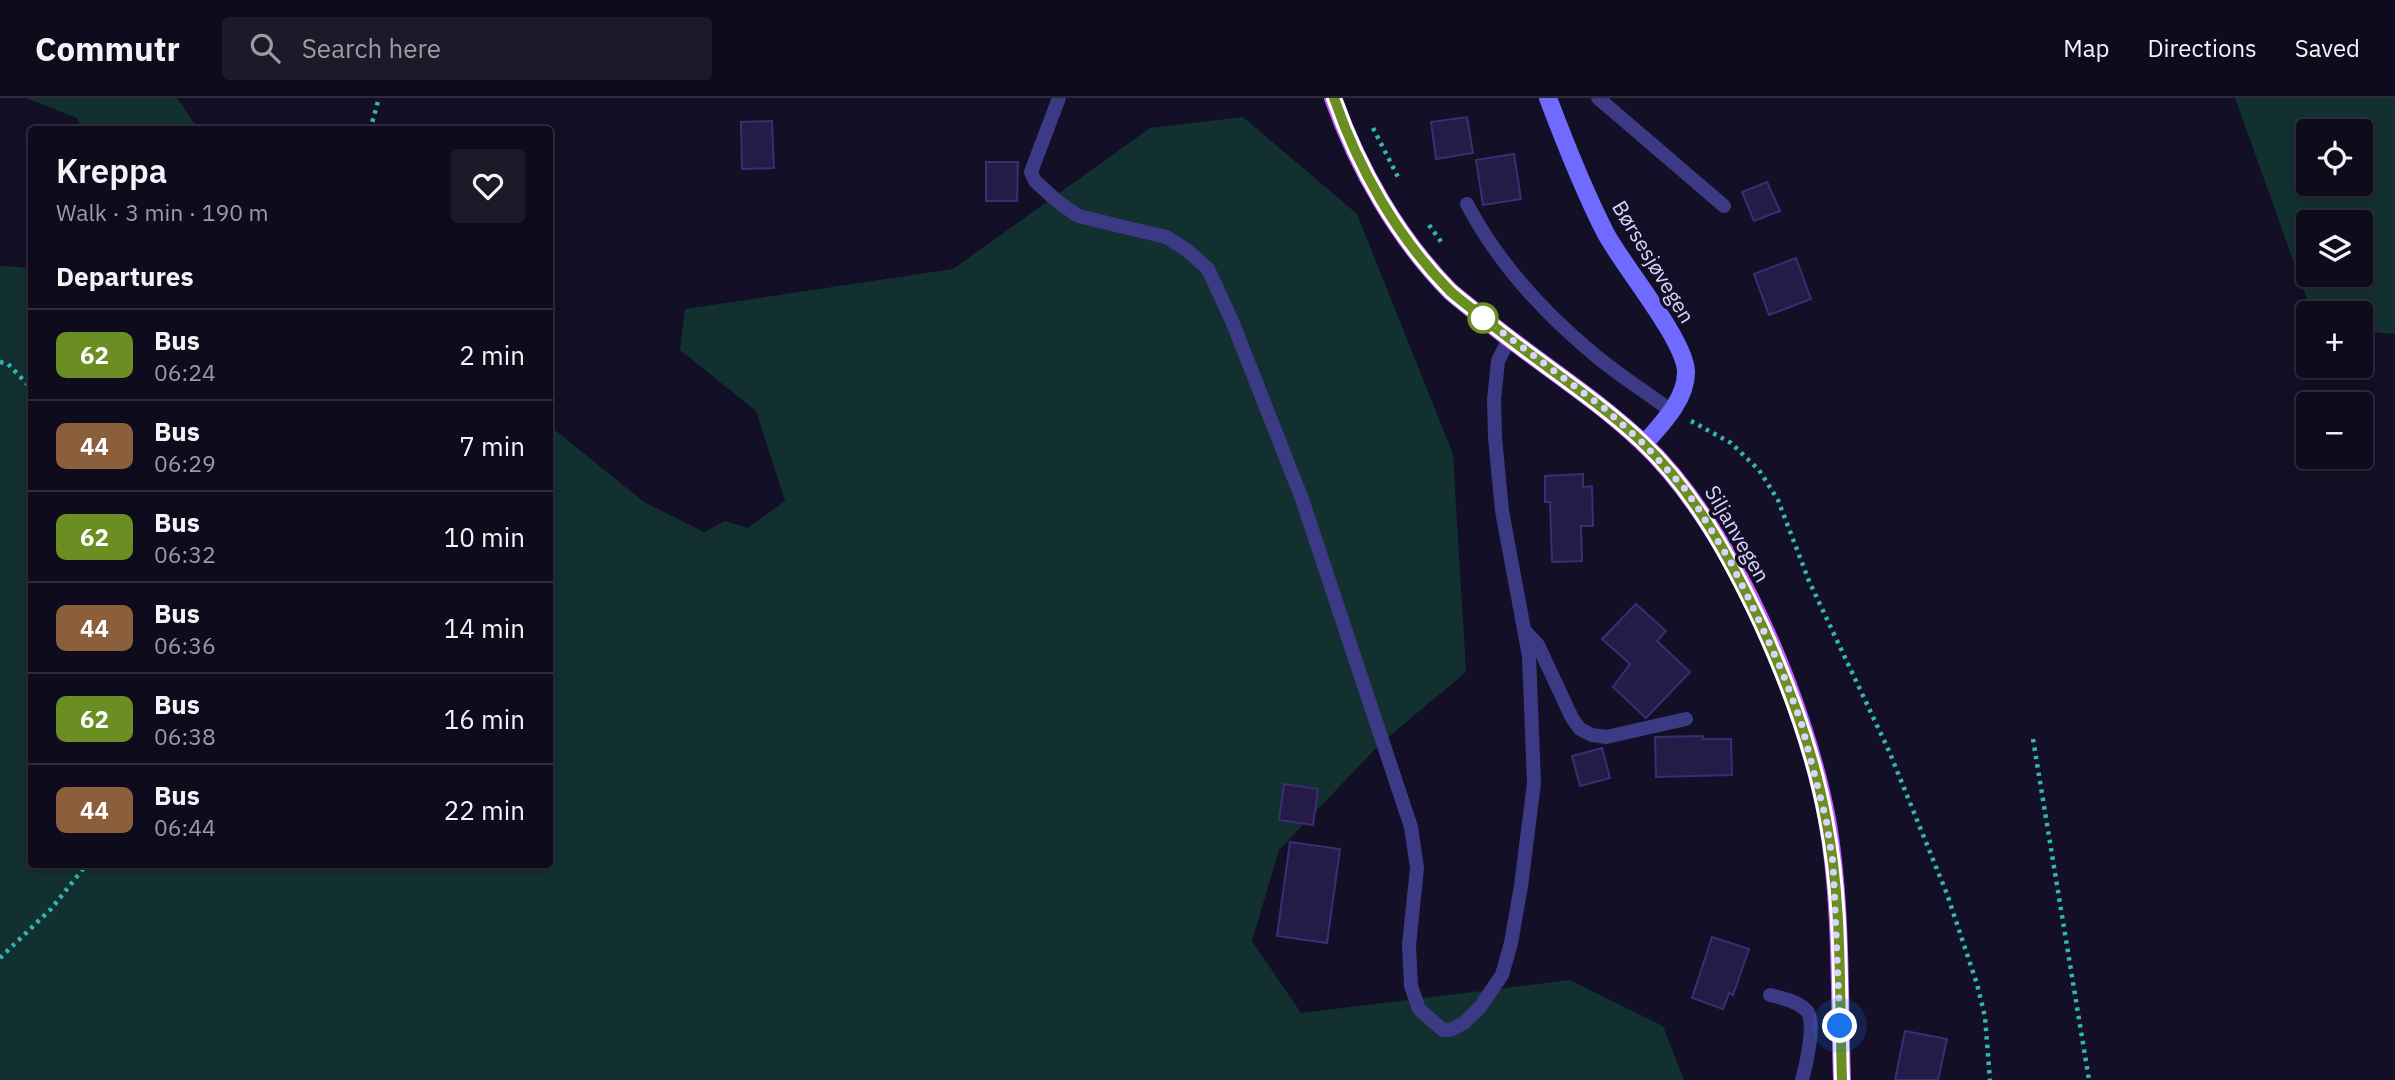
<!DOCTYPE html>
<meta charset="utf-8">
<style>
body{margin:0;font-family:"IBM Plex Sans",sans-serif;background:#1c1929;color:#f1f3f6;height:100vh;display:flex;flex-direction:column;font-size:26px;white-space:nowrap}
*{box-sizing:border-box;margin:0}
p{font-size:23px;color:#9b9ba3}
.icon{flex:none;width:38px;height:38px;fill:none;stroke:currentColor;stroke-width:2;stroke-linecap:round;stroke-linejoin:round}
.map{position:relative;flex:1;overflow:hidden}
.details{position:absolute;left:28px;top:28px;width:525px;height:742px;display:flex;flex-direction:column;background:#0e0b1c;border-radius:7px;box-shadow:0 4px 10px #0003,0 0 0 2px #2e2b3b}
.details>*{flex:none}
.badge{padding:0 14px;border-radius:10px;font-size:24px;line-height:46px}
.tools{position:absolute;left:2296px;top:21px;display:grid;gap:14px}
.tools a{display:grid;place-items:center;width:77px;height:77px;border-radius:7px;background:#0e0b1c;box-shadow:0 4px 10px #0003,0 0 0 2px #2e2b3b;font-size:35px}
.you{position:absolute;width:35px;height:35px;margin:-18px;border:5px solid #fff;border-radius:50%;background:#1a73e8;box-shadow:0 0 0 10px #1a73e833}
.map>.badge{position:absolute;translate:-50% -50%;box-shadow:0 0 0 4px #fff}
h2{padding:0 28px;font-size:26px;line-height:63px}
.round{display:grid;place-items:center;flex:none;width:74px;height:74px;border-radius:7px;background:#1c1929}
.headline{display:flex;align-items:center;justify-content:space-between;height:119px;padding:0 28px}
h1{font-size:33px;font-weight:600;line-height:52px}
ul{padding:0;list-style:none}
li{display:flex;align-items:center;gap:21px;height:91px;padding:0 28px;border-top:2px solid #2e2b3b}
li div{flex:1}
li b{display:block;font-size:26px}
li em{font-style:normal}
li .badge{min-width:77px;font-weight:700;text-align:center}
header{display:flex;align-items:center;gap:42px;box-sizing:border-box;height:98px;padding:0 35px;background:#0e0b1c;border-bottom:2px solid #2e2b3b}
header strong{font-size:33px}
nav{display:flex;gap:38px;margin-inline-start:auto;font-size:24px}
.search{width:490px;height:63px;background:#1c1929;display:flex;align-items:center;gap:18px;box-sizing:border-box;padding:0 24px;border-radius:7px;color:#9b9ba3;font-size:26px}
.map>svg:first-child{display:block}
</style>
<header>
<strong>Commutr</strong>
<div class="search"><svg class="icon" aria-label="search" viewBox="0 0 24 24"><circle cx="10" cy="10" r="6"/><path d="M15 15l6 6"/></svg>Search here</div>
<nav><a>Map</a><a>Directions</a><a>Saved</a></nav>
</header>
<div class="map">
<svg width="2395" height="982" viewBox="0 0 2395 982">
<rect width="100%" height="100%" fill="#130f26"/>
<g fill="#12302f" fill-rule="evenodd">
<path d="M26,0H177L198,31H83L77,20Z"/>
<path d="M2235,0H2395V236L2361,233V215H2312ZM2308,33H2361V86H2308ZM2308,124H2361V177H2308Z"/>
<path d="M1243,19L1357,116L1453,356L1466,574L1380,646L1279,752L1252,843L1301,915L1570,882L1663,928L1684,982H0V168L31,170L32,766H550V328L644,404L704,434L725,423L748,430L785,403L756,313L680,252L685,211L953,171L1150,30Z"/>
</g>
<g fill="#241b47" stroke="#3b2d73" stroke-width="2">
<path d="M1467,19L1473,55L1436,61L1431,24Z"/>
<path d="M772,23L774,70L742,71L741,24Z"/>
<path d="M1514,56L1521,101L1483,107L1476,62Z"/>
<path d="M986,64H1018L1017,103H986Z"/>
<path d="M1767,84L1780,113L1754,123L1742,94Z"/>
<path d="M1796,160L1811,201L1769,217L1754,176Z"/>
<path d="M1583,376V389L1592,388L1593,428H1581L1582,463L1552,464L1550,404H1545V378Z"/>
<path d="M1636,506L1666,533L1657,543L1690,574L1646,620L1613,589L1630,566L1602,541Z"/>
<path d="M1703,638V641H1731L1732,677L1656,679L1655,639Z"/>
<path d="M1602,650L1610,680L1580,688L1572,658Z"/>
<path d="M1284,686L1318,691L1313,727L1279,722Z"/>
<path d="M1290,744L1340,751L1327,845L1277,838Z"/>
<path d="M1712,839L1749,851L1733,897L1729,895L1723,911L1692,900Z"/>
<path d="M1905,933L1947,941L1938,982H1895Z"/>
</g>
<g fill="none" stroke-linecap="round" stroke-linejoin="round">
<g stroke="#2fb8b0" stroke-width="4.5" stroke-dasharray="3.5 5" stroke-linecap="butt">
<path d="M1373,30L1399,81"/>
<path d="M370,32L379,0"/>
<path d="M1429,127L1442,145"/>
<path d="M0,264L8,266L32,291"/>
<path d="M1691,323L1731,345L1759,372L1778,402L1809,483L1889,653L1947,796L1977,886L1985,919L1990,982"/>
<path d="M2033,641L2089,982"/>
<path d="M0,860L51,811L87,766"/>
</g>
<g stroke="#3d3a85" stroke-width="14">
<path d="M1059,0L1031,74L1035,83L1057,103L1078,118L1166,139L1187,152L1208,171L1232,223L1302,401L1411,729L1417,770L1409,847L1411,888L1419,911L1443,932H1450L1464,925L1480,909L1502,877L1511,845L1521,788L1534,685L1529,558L1502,413L1495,339L1494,302L1498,263L1509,241"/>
<path d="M1598,0L1724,108"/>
<path d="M1467,106C1498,165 1545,216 1596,258C1620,278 1646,294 1671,313"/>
<path d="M1526,534L1538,547L1572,620L1580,631L1592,637L1606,639L1686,621"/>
<path d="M1770,897C1782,900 1797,903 1806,912C1817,921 1806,968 1802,982"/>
</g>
<path stroke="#6f6bff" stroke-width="18" d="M1548,0C1565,45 1583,91 1605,134C1622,167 1684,240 1686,273C1687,301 1661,327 1644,346"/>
<path stroke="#c25bff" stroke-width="18" d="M1333,0C1358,70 1397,139 1450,193C1460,202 1471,210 1482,219C1534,262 1592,297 1642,344C1731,428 1804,601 1827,721C1842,804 1839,897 1842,982"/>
</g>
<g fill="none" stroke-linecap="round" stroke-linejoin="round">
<defs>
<path id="line" d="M1334,0C1358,70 1397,139 1450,193C1461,203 1474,212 1486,222C1537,264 1594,299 1642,344C1696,395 1731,462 1762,528C1790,590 1814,654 1826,721C1843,806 1839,896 1842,982"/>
</defs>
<use href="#line" stroke="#fff" stroke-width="16"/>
<use href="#line" stroke="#6b8e23" stroke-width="10"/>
<path stroke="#d9d4ff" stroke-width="7" stroke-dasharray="0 12.6" d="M1483,220L1604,310L1644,346L1685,391L1698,410L1730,463L1750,503L1782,573L1801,624L1826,721L1833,765L1840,928"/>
</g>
<circle fill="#fff" stroke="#6b8e23" stroke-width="3.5" cx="1483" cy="220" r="14"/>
<g text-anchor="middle" stroke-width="7" stroke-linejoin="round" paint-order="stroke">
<g font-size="21" fill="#d9d4ff" stroke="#130f26">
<text transform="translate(1653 164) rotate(59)" y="7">Børsesjøvegen</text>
<text transform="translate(1737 436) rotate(60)" y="7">Siljanvegen</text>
</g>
</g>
</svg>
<div class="tools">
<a><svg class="icon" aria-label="locate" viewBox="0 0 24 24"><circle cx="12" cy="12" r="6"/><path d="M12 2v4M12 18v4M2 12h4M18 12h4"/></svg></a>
<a><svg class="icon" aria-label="layers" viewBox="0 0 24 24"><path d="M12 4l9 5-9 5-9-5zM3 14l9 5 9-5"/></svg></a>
<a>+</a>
<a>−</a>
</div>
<div class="you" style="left:1840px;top:928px"></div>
<section class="details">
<div class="headline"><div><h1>Kreppa</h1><p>Walk · 3 min · 190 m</p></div><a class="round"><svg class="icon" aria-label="heart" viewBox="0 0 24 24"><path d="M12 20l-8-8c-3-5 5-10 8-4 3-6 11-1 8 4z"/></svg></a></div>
<h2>Departures</h2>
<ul>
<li><span class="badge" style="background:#6b8e23;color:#fff">62</span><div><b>Bus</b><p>06:24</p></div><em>2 min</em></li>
<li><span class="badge" style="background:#8b5e3c;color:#fff">44</span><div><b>Bus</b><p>06:29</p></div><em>7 min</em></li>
<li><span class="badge" style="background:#6b8e23;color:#fff">62</span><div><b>Bus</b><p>06:32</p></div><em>10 min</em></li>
<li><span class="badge" style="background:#8b5e3c;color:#fff">44</span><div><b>Bus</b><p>06:36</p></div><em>14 min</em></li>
<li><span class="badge" style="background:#6b8e23;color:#fff">62</span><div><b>Bus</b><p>06:38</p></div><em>16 min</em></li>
<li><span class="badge" style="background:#8b5e3c;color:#fff">44</span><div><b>Bus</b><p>06:44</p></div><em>22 min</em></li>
</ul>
</section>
</div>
